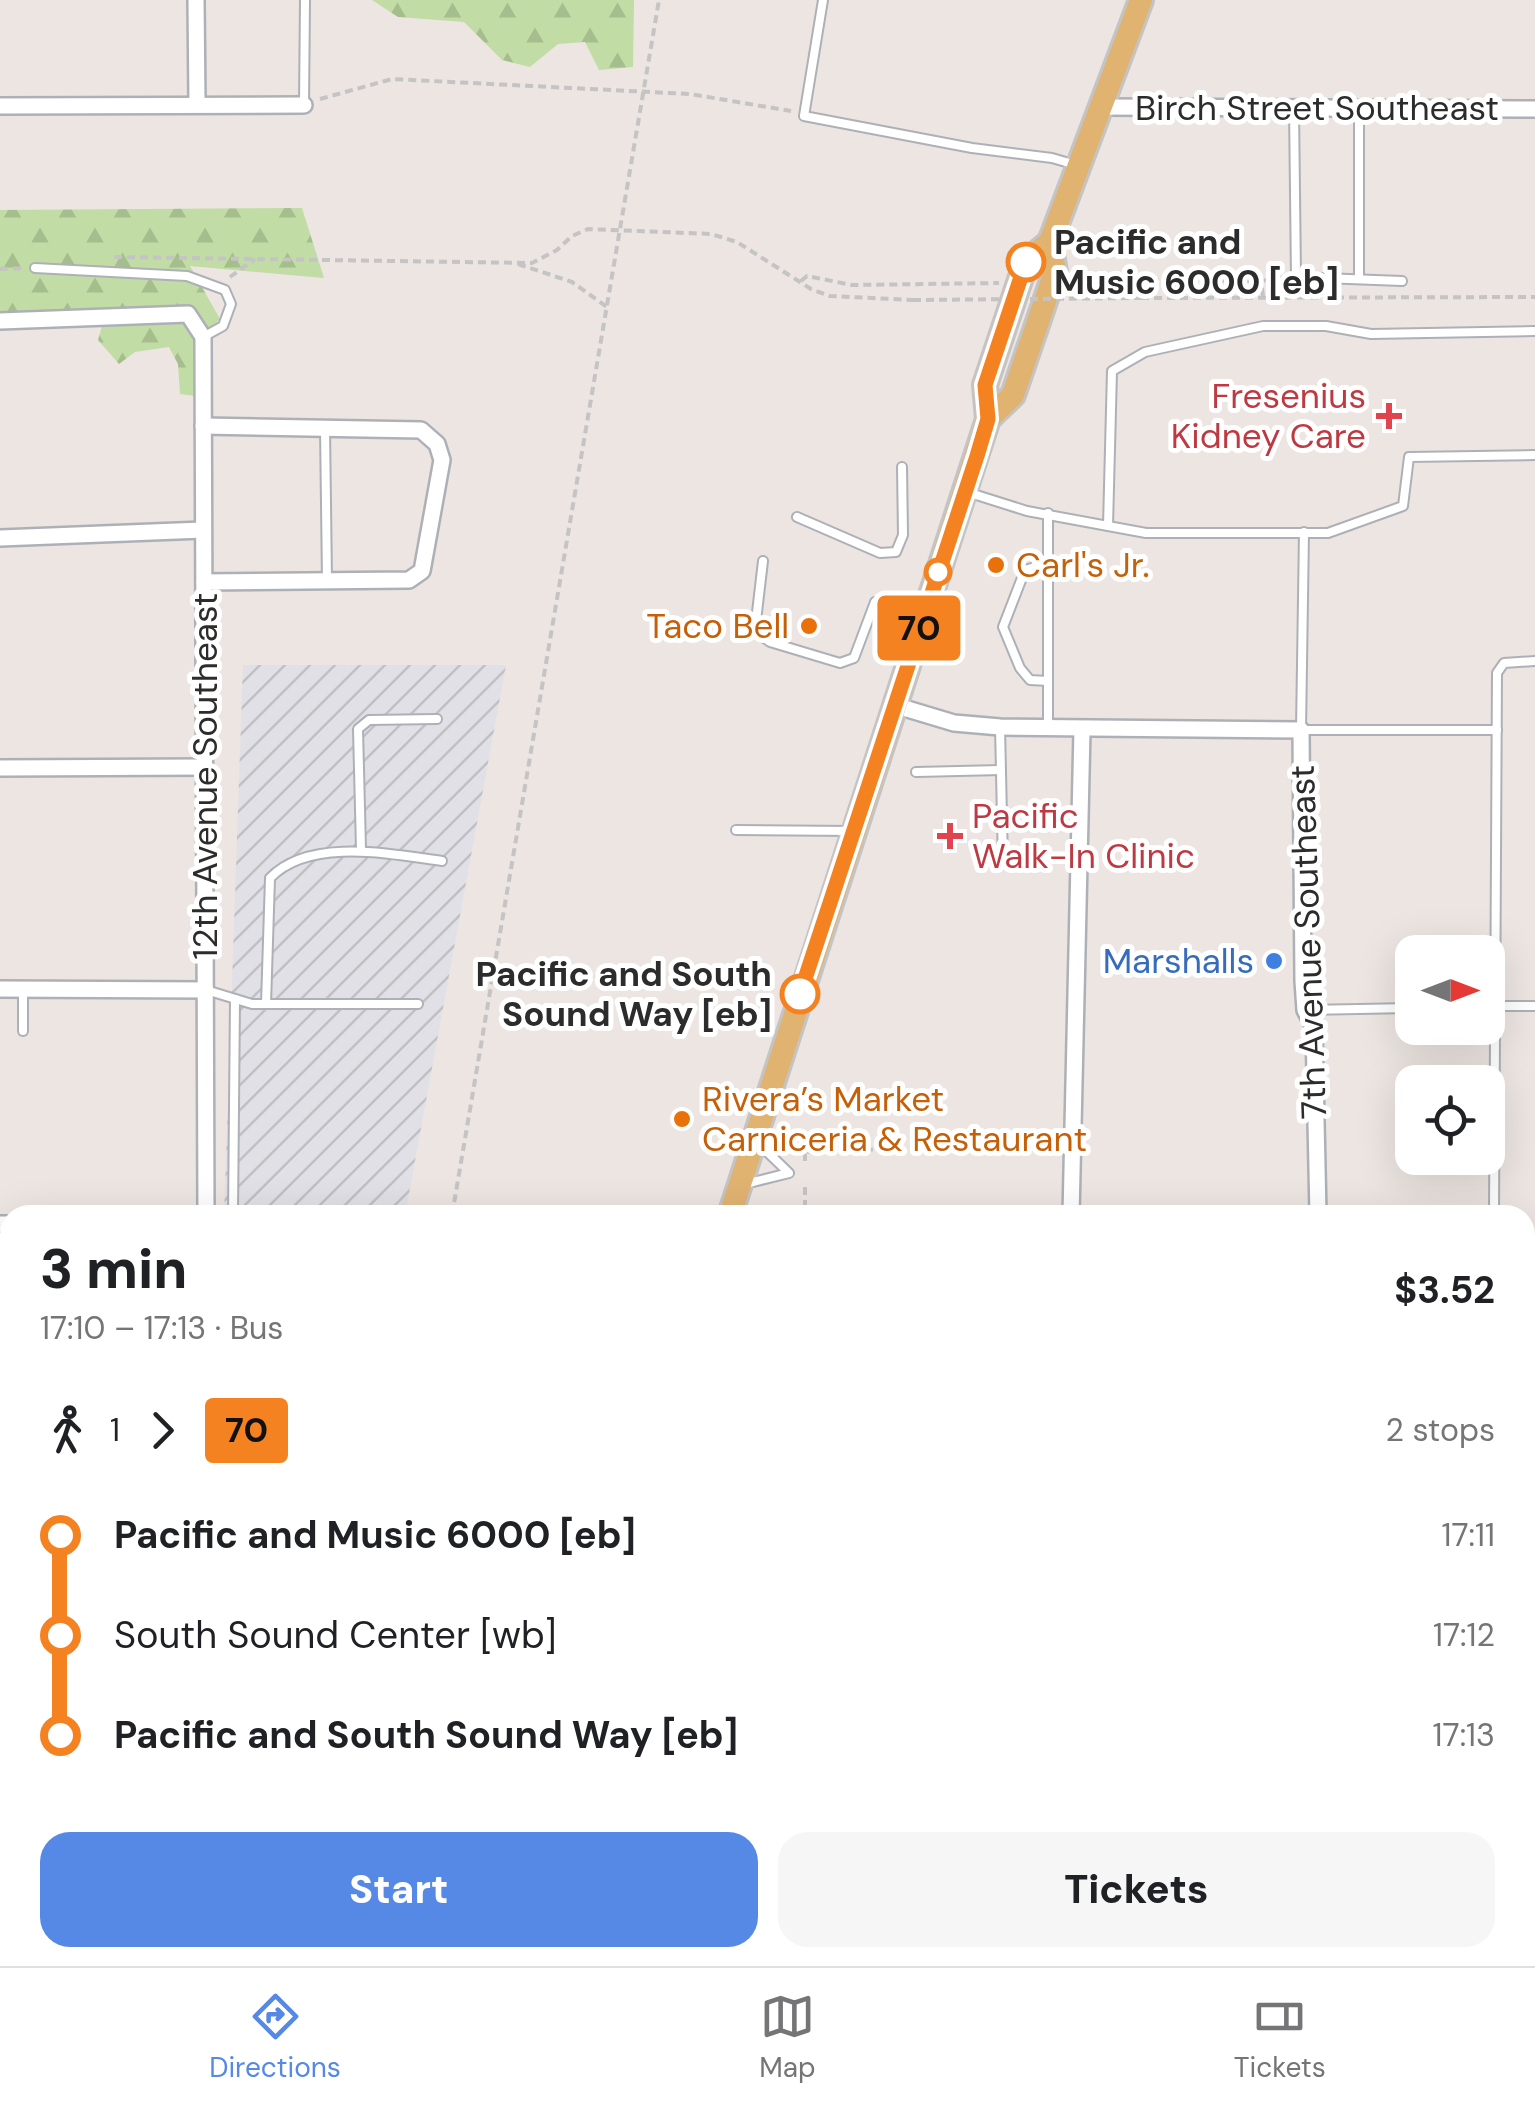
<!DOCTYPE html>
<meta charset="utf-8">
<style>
body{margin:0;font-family:"DM Sans",sans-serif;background:#f6f6f6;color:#202124;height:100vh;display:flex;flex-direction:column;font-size:38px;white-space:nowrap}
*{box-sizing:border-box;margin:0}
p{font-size:32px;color:#757577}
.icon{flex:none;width:55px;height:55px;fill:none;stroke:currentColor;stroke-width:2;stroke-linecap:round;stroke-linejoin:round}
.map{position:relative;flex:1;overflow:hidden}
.panel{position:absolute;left:0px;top:1205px;width:1535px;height:762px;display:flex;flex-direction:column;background:#fff;border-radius:30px 30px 0 0;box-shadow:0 10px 40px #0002}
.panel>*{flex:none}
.badge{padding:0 20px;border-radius:8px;font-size:35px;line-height:65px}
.needle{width:65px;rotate:90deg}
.tools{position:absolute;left:1395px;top:935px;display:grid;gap:20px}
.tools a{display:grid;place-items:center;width:110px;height:110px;border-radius:20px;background:#fff;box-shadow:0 10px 40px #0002;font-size:50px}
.map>.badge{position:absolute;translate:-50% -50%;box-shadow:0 0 0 5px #fff}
.legs{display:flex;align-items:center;gap:15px;height:110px;padding:0 40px;font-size:32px}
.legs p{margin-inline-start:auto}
.summary{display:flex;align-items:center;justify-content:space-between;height:170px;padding:0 40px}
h1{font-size:55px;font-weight:800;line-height:75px}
.action{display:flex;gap:20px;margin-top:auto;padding:20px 40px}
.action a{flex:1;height:115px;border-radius:30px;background:#5589e5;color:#fff;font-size:40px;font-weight:800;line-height:115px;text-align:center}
.action a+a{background:#f6f6f6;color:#202124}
ul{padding:0 40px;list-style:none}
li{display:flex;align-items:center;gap:35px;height:100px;font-size:38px}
li i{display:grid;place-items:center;width:15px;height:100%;margin:0 12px;background:currentColor}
li i::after{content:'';width:25px;height:25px;margin:-12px;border:8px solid;border-radius:50%;background:#fff}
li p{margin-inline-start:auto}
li:first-child i{background:linear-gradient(#0000 50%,currentColor 0)}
li:last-child i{background:linear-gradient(currentColor 50%,#0000 0)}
.dock{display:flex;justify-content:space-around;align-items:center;height:140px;border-top:2px solid #e0e0e0;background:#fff;font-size:28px;color:#757577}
.dock a{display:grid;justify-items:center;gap:5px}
.dock .active{color:#5589e5}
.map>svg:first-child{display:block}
</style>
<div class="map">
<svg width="1535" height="1966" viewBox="0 0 1535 1966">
<defs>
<pattern id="industrial-furrows" width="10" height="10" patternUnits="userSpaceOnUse" patternTransform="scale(2.5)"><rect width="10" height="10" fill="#e1e0e6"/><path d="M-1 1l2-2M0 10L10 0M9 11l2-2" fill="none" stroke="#c1c0c5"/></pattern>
<pattern id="forest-firs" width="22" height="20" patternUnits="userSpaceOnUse" patternTransform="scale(2.5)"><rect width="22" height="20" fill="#c1dca4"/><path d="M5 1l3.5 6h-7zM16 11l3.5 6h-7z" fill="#a6bd8d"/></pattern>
</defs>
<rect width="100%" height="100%" fill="#ece5e1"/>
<path fill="url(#industrial-furrows)" d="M243,665H506L405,1215H224Z"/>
<g fill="url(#forest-firs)">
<path d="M372,0H634L633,67L599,70L585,42L558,44L530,67L502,60L464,22L398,17Z"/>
<path d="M302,208L324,278L190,266L220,319L203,337V397L180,394L178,364L169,347L135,352L119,364L98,340L104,319L0,321V210Z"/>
</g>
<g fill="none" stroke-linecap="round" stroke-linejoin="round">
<defs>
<g id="lane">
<path d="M823,0L804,116L972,148L1052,158L1076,165"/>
<path d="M304,105L305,0"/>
<path d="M1294,108L1296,277L1402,281"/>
<path d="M1359,109V279"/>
<path d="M35,268L187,276L225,290L231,304L223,326L203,337"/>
<path d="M325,428L327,580"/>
<path d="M970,493L1027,511L1146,533H1328L1403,506L1409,457L1535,455"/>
<path d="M1048,513V728"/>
<path d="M797,517L880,553L896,552L903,535L902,467"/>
<path d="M1108,526L1112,371L1145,352L1263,326H1326L1371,334L1535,331"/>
<path d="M1304,532L1301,730H1497"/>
<path d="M763,561L756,621L759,634L770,642L840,663L854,658L875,602"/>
<path d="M1048,563L1025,570L1003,627L1020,668L1030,680L1048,681"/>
<path d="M1000,727L1003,863"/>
<path d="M916,772L1001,770"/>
<path d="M736,830L853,831"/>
<path d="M361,849L358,729L369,720L437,719"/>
<path d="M23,990V1031"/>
<path d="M206,990L252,1004H418"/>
<path d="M266,1004L270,878C309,837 391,854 442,861"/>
<path d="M1488,1006H1535"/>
<path d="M1305,1010L1412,1008"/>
<path d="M745,1184L789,1173L757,1142"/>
<path d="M233,1215L235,999"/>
<path d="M1494,1215L1497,673L1504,663L1535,661"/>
<path d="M1525,1245H1535"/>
<path d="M0,1580H10"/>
<path d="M1525,1597L1535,1596"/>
<path d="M1535,1744V1876"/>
<path d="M883,1958V1966"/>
<path d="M1027,1958V1966"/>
<path d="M1453,1966V1958"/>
</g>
<g id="street">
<path d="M196,0L197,103"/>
<path d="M0,106L304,105"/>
<path d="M1099,107L1535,109"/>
<path d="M0,321L188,314L203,337L206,1215"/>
<path d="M203,426L421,430L437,444L442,460L422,571L409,580L204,582"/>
<path d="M0,538L203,530"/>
<path d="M894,705L954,723L1000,727L1301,730L1303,981L1305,1010L1314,1027L1318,1215"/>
<path d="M0,768L205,767"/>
<path d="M0,989L206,990"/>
<path d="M1071,1215L1082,730"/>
<path d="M0,1224H10"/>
<path d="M0,1841H10"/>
<path d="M282,1966L284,1958"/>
</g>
<g id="secondary">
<path d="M0,1456H10"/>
<path d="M1525,1459L1535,1460"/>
<path d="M1498,1966V1958"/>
</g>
<g id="primary">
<path d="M988,419L1013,395L1055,272L1050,242L1141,0"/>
<path d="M730,1215L988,419L985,385L1026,262L1050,242"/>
<path d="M523,1966L528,1958"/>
</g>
</defs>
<use href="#lane" stroke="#adb1b7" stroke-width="12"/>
<use href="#street" stroke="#adb1b7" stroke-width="20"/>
<use href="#secondary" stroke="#adb1b7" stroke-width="25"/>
<use href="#primary" stroke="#c4c4c4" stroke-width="28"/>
<g stroke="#c4c4c4" stroke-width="4" stroke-dasharray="8 5" stroke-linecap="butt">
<path d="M320,99L392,79L690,94L791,111"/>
<path d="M114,257L532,263L557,250L572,236L588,229L711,234L737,242L811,289L830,296L913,300"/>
<path d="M518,264L572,282L607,307"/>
<path d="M0,269L25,268"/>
<path d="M230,277L255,259"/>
<path d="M1073,280L1261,281L1263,296"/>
<path d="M801,281L807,276L852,285L999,283"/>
<path d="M1261,281L1286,277"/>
<path d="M1141,298L1535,297"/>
<path d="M780,1144L817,1154L821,1147C844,1155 863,1149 887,1149L888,1129"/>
<path d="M805,1153V1163"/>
<path d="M805,1187V1215"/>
<path d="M452,1215L659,0"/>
<path d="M326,1966L328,1958"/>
</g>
<use href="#lane" stroke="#fff" stroke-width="8"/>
<use href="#street" stroke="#fff" stroke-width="15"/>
<use href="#secondary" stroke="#fff" stroke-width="20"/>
<use href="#primary" stroke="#e1b371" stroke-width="22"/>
<path stroke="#c4c4c4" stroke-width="4" stroke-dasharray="8 5" stroke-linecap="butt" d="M913,300L1141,298"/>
</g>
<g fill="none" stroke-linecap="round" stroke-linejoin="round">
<defs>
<path id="line-1" d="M800,994L977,456L988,419L985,385L1026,262"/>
</defs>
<use href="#line-1" stroke="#fff" stroke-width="22"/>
<use href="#line-1" stroke="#f58220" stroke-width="15"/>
</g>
<g fill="#fff" stroke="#f58220" stroke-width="5">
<circle cx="1026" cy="262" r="18"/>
<circle cx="938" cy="572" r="12"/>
<circle cx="800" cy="994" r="18"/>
</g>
<g fill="#e0444e" stroke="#fff" stroke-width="4">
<path d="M1384 401h10v10h10v10h-10v10h-10v-10h-10v-10h10z"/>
<path d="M945 821h10v10h10v10h-10v10h-10v-10h-10v-10h10z"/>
</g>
<g fill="#e8710a" stroke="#fff" stroke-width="4">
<circle cx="996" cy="565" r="10"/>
<circle cx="809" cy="626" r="10"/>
<circle cx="682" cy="1119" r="10"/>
</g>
<circle fill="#3f7fe0" stroke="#fff" stroke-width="4" cx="1274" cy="961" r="10"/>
<g text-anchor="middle" stroke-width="10" stroke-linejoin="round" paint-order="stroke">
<g font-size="35" fill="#2c2c2c" stroke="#fff">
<text x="1317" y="120">Birch Street Southeast</text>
<text transform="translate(205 776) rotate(-90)" y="12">12th Avenue Southeast</text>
<text transform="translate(1308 942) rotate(-92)" y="12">7th Avenue Southeast</text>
</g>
<g font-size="35" font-weight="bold" fill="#2c2c2c" stroke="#fff" text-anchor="start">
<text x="1054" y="254">Pacific and<tspan x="1054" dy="40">Music 6000 [eb]</tspan></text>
<text x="772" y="986" text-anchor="end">Pacific and South<tspan x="772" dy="40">Sound Way [eb]</tspan></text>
</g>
<g font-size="35" fill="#be3a42" stroke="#fff" text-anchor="end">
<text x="1366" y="408">Fresenius<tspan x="1366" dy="40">Kidney Care</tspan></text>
<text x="972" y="828" text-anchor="start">Pacific<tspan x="972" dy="40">Walk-In Clinic</tspan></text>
</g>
<g font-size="35" fill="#c56008" stroke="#fff" text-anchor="start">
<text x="1016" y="577">Carl's Jr.</text>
<text x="789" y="638" text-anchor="end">Taco Bell</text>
<text x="702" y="1111">Rivera’s Market<tspan x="702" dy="40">Carniceria &amp; Restaurant</tspan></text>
</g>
<g font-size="35" fill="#366cbe" stroke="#fff" text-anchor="end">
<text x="1254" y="973">Marshalls</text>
</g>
</g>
</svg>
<div class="tools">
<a><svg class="needle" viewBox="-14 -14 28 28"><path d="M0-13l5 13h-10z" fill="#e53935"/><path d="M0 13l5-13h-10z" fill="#757577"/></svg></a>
<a><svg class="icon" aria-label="locate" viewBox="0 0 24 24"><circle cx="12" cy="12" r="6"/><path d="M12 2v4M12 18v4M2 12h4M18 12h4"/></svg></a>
</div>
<b class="badge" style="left:919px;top:628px;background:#f58220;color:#111">70</b>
<section class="panel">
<div class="summary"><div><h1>3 min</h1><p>17:10 – 17:13 · Bus</p></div><b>$3.52</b></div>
<div class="legs"><svg class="icon" aria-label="walk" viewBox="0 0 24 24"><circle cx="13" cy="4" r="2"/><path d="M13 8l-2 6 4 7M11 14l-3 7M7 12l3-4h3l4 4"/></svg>1<svg class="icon" aria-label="forward" viewBox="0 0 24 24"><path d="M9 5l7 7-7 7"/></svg><b class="badge" style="background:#f58220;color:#111">70</b><p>2 stops</p></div>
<ul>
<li><i style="color:#f58220"></i><b>Pacific and Music 6000 [eb]</b><p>17:11</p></li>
<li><i style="color:#f58220"></i><span>South Sound Center [wb]</span><p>17:12</p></li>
<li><i style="color:#f58220"></i><b>Pacific and South Sound Way [eb]</b><p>17:13</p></li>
</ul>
<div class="action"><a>Start</a><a>Tickets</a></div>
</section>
</div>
<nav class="dock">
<a class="active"><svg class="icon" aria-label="directions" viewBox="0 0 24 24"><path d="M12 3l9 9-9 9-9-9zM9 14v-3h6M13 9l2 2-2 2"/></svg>Directions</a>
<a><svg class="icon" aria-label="map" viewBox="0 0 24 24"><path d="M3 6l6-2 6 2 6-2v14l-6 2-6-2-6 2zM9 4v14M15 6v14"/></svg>Map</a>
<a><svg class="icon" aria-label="tickets" viewBox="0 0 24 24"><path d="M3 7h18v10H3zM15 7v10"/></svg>Tickets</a>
</nav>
